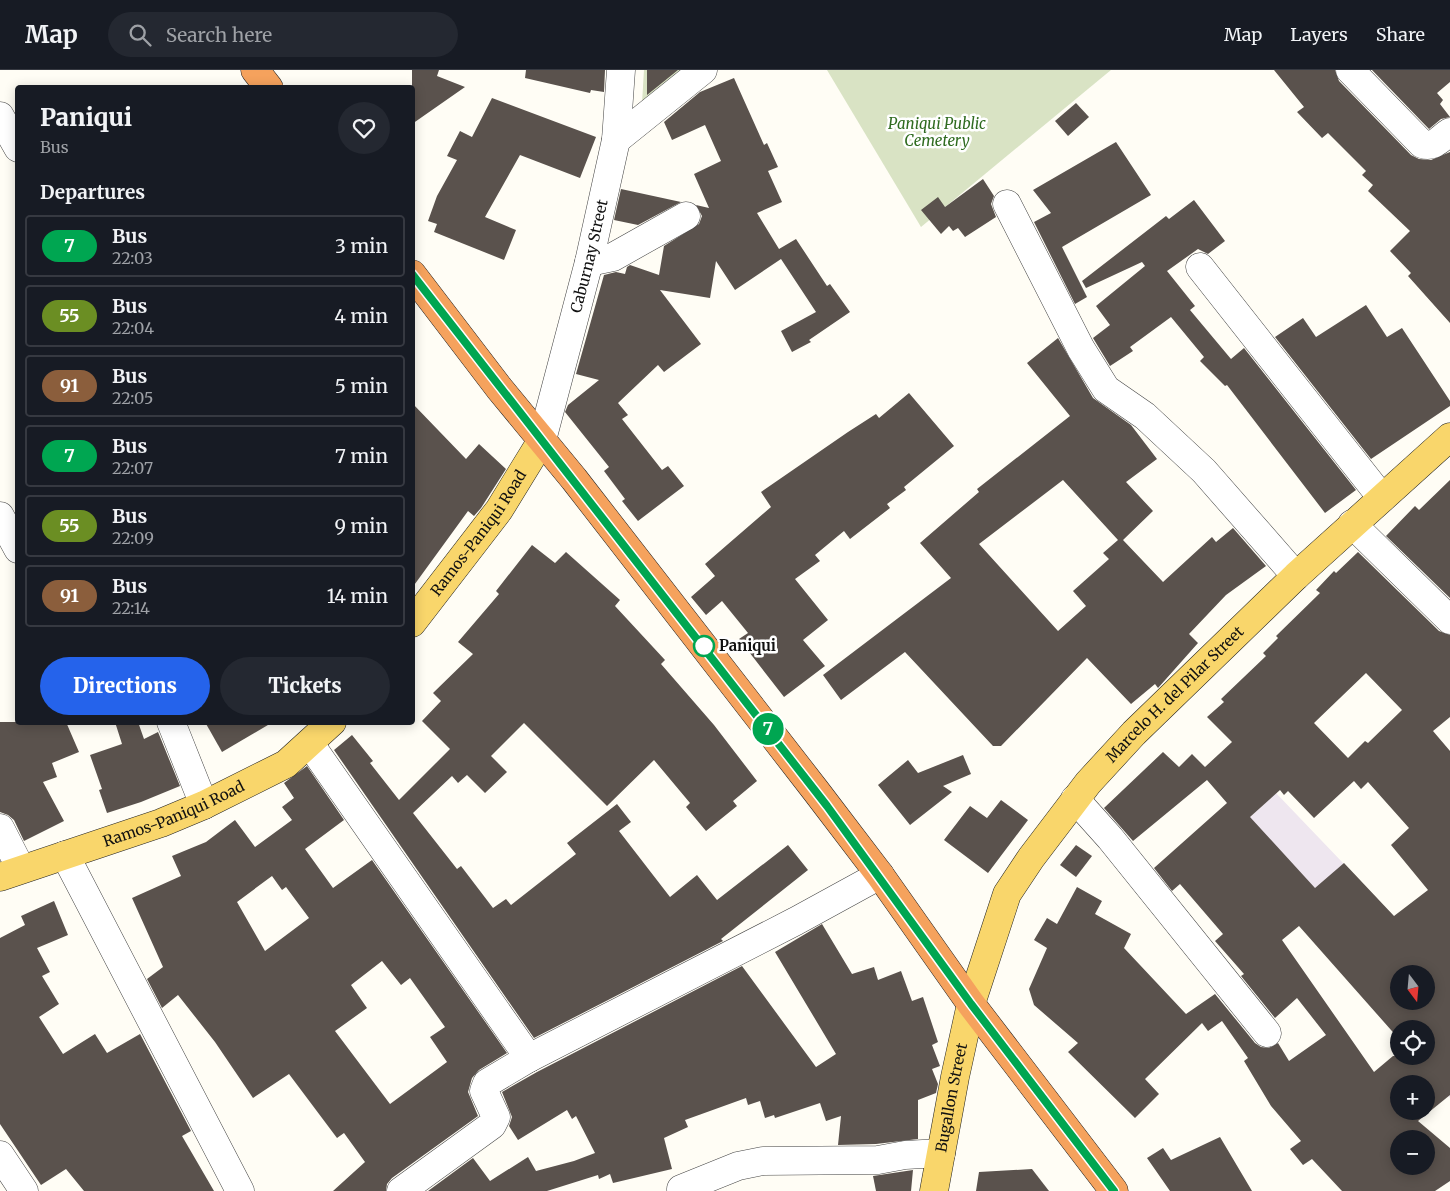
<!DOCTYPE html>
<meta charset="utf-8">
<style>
body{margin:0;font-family:Merriweather,serif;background:#242831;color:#f1f3f6;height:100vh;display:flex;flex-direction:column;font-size:19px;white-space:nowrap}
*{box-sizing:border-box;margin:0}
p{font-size:16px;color:#9ea1a6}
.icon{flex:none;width:28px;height:28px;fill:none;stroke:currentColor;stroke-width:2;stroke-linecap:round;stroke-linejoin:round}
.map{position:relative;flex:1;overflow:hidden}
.drawer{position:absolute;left:15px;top:15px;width:400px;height:640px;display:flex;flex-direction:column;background:#171b24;border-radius:5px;box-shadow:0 2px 12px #0003}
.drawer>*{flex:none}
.badge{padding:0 10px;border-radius:16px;font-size:18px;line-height:32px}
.needle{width:32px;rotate:164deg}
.buttons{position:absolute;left:1390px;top:895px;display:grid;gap:10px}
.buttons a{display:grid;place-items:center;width:45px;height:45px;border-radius:50%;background:#171b24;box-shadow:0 2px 12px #0003;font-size:25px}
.map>.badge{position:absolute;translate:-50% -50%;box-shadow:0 0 0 2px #fff}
h2{padding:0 25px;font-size:19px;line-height:45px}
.round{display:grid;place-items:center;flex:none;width:52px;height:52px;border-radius:26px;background:#242831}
.head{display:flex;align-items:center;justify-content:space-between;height:85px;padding:0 25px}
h1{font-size:24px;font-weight:800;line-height:38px}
.cta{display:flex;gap:10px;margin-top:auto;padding:10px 25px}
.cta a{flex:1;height:58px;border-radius:30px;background:#2563eb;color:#fff;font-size:20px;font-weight:800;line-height:58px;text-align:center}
.cta a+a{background:#242831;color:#f1f3f6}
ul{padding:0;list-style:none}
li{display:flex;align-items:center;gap:15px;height:62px;margin:0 10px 8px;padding:0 15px;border:2px solid #363941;border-radius:5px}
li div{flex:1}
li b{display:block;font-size:19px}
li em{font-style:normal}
li .badge{min-width:55px;font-weight:700;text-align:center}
header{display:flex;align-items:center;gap:30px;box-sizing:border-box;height:70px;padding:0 25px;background:#171b24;border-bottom:1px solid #363941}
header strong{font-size:24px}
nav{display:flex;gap:28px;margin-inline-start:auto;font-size:18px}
.search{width:350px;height:45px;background:#242831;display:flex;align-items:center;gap:12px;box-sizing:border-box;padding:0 18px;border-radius:28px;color:#9ea1a6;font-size:19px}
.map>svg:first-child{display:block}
</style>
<header>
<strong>Map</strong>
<div class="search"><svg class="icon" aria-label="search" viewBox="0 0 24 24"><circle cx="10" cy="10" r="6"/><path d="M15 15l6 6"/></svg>Search here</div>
<nav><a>Map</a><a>Layers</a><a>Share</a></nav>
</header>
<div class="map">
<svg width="1450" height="1121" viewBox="0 0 1450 1121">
<rect width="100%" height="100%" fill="#fffdf5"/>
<path fill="#eee6ef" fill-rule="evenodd" d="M1276,723L1410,863L1450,833V1028L1414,986H1426V959H1399V969L1225,770ZM1399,904H1426V931H1399Z"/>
<g fill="#d9e3c4">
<path d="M644,0H683L642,33Z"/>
<path d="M827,0H1111L921,157Z"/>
</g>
<g fill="#5a524d" fill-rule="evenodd">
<path d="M412,0H439L437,6L465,17L412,54Z"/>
<path d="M526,0H605L604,22L591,20L590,23L525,8Z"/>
<path d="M647,0H678L647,25Z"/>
<path d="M1274,0H1335L1339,11L1411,85L1419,89L1431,90L1450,82V253L1408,206L1411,203L1390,181L1410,161L1368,121L1373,115L1362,105L1366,101L1328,63L1322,68L1297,42L1304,37Z"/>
<path d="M1372,0H1450V12L1437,23L1443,30L1440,34L1450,47L1441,49L1429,59Z"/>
<path d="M734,8L764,75L767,73L778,97L768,101L782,132L757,143L779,179L796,169L827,216L830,214L850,242L809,270L811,272L792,282L781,261L816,242L781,189L735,220L716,191L710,228L660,220L701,274L664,302L658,295L618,333L628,345L622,349L662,400L668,396L684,416L638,451L622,431L625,429L604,401L609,397L565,342L568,335L599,310L576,304L604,205L616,202L625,204L627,197L630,195L659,205L664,176L699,154L702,146L696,135L709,138L694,104L721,91L705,55L672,70L664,52L700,22Z"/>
<path d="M492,28L596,67L580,108L520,85L485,147L516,160L504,190L434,162L437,154L428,151L437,126L457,90L447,86L460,61L472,67Z"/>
<path d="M1076,33L1089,47L1068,66L1055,51Z"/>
<path d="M1116,72L1151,125L1062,177L1087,227L1075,234L1034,152L1051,143L1033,120Z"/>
<path d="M983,109L994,126L991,134L996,147L965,167L958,158L953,161L949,156L941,164L921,140L938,127L945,137Z"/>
<path d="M621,119L681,132L638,155L614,150Z"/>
<path d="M1194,130L1225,171L1208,184L1198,179L1167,201L1195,236L1190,240L1231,289L1244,278L1356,420L1325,443L1227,315L1225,316L1200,291L1204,287L1171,247L1130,277L1133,281L1110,296L1093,268L1110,255L1096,236L1145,196L1142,192L1086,218L1082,211L1166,146L1169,149Z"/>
<path d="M1366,235L1387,267L1402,258L1450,331V336L1371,389L1275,267L1303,248L1316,267Z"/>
<path d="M1058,268L1093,328L1131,355L1157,389L1126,412L1153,441L1123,470L1163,512L1212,467L1216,472L1233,458L1266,496L1226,525L1189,564L1198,573L1158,618L1155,614L1131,634L1087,588L1001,676H993L905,582L841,630L823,605L951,508L920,473L979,422L977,419L1070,346L1027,293ZM1063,410L1118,470L1103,483L1109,489L1073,521L1086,536L1058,561L979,474Z"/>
<path d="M909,323L954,376L904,417L906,420L887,434L890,438L850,469L844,461L815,485L820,491L795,509L828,550L803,570L825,596L784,627L739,569L748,563L722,531L706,545L691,527L715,506L705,494L771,437L761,422L848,362L876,344L879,348Z"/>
<path d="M412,333L466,389L479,374L506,399L481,438L474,446L468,441L412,518Z"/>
<path d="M1450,410V528L1386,466L1415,436L1419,440Z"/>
<path d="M532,475L555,493L566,482L620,530L615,536L665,590L661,594L714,655L757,711L733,731L737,736L706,761L686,737L690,733L654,690L607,736L524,653L491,686L507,702L485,723L467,705L458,713L452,706L413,743L457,799L461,796L493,838L506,829L511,835L576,784L567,773L617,734L631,752L619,761L670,827L697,805L717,830L788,775L808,800L721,869L723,871L534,968L334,680L352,665L373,691L370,693L399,730L450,679L422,651L441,631L433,623L473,584L458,572L499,524L496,521Z"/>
<path d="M1358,482L1439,561L1450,565V647L1433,661L1450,681V1025L1418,1051L1450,1078V1111L1435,1121H1342L1312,1089L1303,1095L1290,1079L1301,1071L1271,1036L1244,991L1248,988L1222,951L1208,961L1202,953L1145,1009L1159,1024L1135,1048L1068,982L1078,973L1034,935L1029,919L1047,878L1034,870L1047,848L1057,854L1077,817L1102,831L1095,844L1131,864L1124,878L1186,944L1215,924L1255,973L1261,977L1269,978L1278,973L1289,991L1326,965L1297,928L1275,948L1241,906L1244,904L1215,871L1223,864L1180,814L1172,821L1154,798L1227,733L1207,710L1133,771L1104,738L1163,682L1179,697L1192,684L1205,697L1232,672L1207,647L1224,632L1221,629L1266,586L1263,583L1278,568L1276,566L1320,523L1316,520L1334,501L1336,503ZM1366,603L1402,640L1368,673L1365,671L1348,688L1314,653ZM1354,711L1361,719L1368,712L1409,758L1391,775L1428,820L1394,846L1344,793L1315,818L1250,747L1280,720L1284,725L1288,721L1314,748ZM1299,856L1399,969V959H1426V986H1393L1374,1002L1282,870ZM1399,904H1426V931H1399ZM1399,1014H1426V1041H1399ZM1399,1069H1426V1096H1399Z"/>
<path d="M0,652H66L79,682L52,693L57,707L43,712L64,751L24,771L14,750L8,745L0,742Z"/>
<path d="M115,652H138L144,669L158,662L180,716L141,732L107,743L99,720L102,719L90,685L122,674Z"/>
<path d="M205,652H273L222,682Z"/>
<path d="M963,685L971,704L943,716L952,722L910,755L878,715L908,690L918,703Z"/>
<path d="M307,696L344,750L305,779L333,818L372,790L507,983L479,1000L472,1008L468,1022L478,1046L392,1108L387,1114L386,1121H333L365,1092L344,1063L337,1068L289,1004L253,1028L215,972L178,925L162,938L147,909L163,897L132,828L181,806L172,786L206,772L235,750L255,777L292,750L282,737L294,728L284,713ZM272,806L282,820L286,817L309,848L265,881L237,832ZM382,891L401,915L410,908L445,957L430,967L447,992L390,1034L335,961L367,938L351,915Z"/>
<path d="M1001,730L1028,750L988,803L944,770L970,736L987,748Z"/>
<path d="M1076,775L1092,786L1076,807L1060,795Z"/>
<path d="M54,831L68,865L37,878L50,902L42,906L59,934L39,947L63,984L95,964L107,983L140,964L191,1061L182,1066L214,1121H84L66,1099L41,1115L0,1054V868L25,855L21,846Z"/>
<path d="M822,854L852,904L874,897L878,910L901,901L912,931L923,927L938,972L932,975L940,996L932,999L938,1014L936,1023L918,1030V1069L876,1074L838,1075L841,1046L826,1051L820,1033L775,1048L774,1045L765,1048L760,1031L748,1035L746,1028L685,1050L688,1057L664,1068L672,1099L613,1113L610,1104L599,1109L598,1105L547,1121H428L473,1088L490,1111L528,1087L536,1101L574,1091L595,1083L576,1046L572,1049L567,1040L518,1070L509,1056L512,1047L502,1022L537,1002L742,896L816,997L836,984L775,882Z"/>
<path d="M1220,1067L1252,1121H1170L1147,1088L1163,1078L1171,1090Z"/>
<path d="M1032,1099L1049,1121H976L979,1102Z"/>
<path d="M913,1100L911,1121H876L873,1106Z"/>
</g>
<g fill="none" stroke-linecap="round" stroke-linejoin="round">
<defs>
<g id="minor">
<path d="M1350,0L1422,74C1435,78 1440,68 1450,62"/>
<path d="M0,46L18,78"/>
<path d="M616,70L703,0"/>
<path d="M1007,134L1081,279L1106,319L1145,346L1204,401L1296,506"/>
<path d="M589,192L613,187L686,146"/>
<path d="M1200,197L1382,428"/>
<path id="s1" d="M542,370L589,192L616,70L621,0"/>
<path d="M0,446L18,479"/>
<path d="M1352,454L1450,550"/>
<path d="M171,652L204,735"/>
<path d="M310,674L529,988L487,1013L484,1021L496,1047L492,1055L401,1121"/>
<path d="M1075,729L1110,768L1267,963"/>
<path d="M0,758L21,799"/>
<path d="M65,785L240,1121"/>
<path d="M529,988L796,851L880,805"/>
<path d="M0,1085L24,1121"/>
<path d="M681,1119L738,1096L763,1091L878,1090L905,1085L941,1083"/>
</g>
<g id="major">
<path id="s2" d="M412,553L499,440L542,370"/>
<path id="s3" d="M0,807L161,753L204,735L286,694L332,652"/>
<path id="s4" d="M934,1121L955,1007L971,934L1007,824L1031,788L1088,713L1134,663L1296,506L1450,367"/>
</g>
<g id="highway">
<path d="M255,0L269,18"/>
<path d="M412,204L499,318L574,409L816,721L880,805L971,934L1114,1121"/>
</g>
</defs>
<use href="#minor" stroke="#444" stroke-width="29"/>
<use href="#major" stroke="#222" stroke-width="29"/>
<use href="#highway" stroke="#222" stroke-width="29"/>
<use href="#minor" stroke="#fff" stroke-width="28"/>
<use href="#major" stroke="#f9d66b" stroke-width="28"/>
<use href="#highway" stroke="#f5a25d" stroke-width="28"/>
</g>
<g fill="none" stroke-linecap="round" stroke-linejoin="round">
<defs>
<path id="line" d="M412,204L827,736L971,934L1114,1121"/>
</defs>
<use href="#line" stroke="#fff" stroke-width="11"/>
<use href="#line" stroke="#00a651" stroke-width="8"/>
</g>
<circle fill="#fff" stroke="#00a651" stroke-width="2.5" cx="704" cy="576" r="10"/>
<g text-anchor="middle" stroke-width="5" stroke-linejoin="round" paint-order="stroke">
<g font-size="15" font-style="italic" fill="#2f6b1f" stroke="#fff">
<text x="937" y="59">Paniqui Public<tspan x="937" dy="17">Cemetery</tspan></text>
</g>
<g font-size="15" fill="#111" stroke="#fff">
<text dy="5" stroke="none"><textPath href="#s1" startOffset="190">Caburnay Street</textPath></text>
<text dy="5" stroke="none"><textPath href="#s2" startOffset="112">Ramos-Paniqui Road</textPath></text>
<text dy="5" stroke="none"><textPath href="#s4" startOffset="568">Marcelo H. del Pilar Street</textPath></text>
<text dy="5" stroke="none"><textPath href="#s3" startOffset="185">Ramos-Paniqui Road</textPath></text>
<text dy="5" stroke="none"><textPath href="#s4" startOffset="95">Bugallon Street</textPath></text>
</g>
<g font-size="15" font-weight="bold" fill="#111" stroke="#fff" text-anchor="start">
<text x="719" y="581">Paniqui</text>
</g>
</g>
</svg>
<div class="buttons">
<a><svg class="needle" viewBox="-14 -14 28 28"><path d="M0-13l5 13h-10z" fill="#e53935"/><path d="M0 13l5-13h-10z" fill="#9ea1a6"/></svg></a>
<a><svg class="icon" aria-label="locate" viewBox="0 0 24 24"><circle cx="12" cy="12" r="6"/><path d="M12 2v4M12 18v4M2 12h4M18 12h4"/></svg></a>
<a>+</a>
<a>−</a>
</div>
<b class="badge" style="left:768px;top:659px;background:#00a651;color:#fff">7</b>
<section class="drawer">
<div class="head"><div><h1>Paniqui</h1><p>Bus</p></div><a class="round"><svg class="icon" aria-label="heart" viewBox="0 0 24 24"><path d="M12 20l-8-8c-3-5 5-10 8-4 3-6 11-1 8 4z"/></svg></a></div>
<h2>Departures</h2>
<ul>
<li><span class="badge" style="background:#00a651;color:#fff">7</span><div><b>Bus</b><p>22:03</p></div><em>3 min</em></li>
<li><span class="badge" style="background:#6b8e23;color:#fff">55</span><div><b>Bus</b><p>22:04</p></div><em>4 min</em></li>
<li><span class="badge" style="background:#8b5e3c;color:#fff">91</span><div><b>Bus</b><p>22:05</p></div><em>5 min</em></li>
<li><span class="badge" style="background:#00a651;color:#fff">7</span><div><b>Bus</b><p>22:07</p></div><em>7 min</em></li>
<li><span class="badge" style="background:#6b8e23;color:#fff">55</span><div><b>Bus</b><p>22:09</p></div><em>9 min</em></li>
<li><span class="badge" style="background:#8b5e3c;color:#fff">91</span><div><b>Bus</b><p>22:14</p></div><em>14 min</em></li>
</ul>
<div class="cta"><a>Directions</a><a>Tickets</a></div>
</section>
</div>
